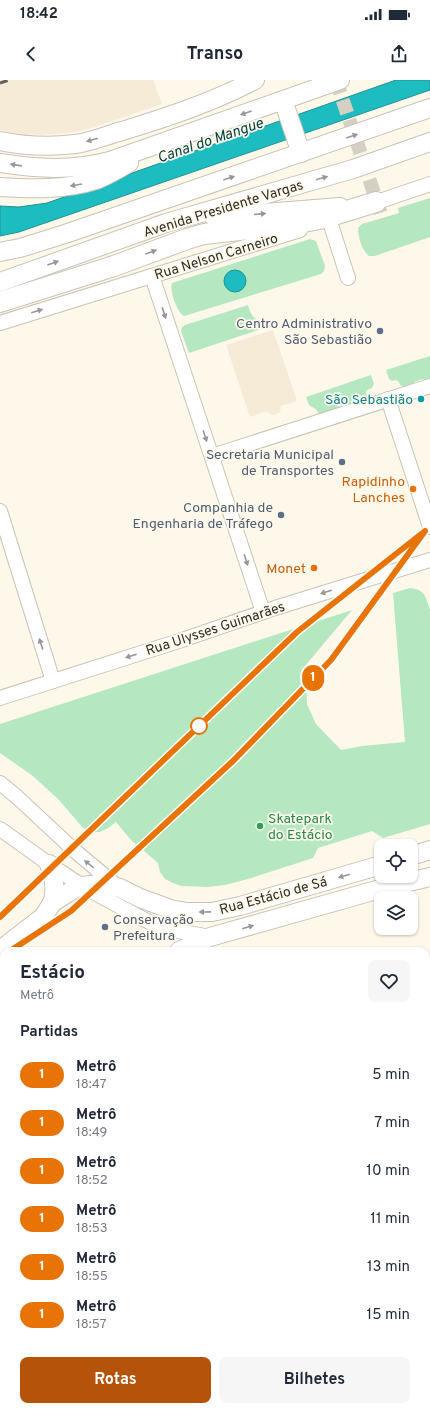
<!DOCTYPE html>
<html lang="pt">
<meta charset="utf-8">
<style>
body{margin:0;font-family:Overpass,sans-serif;background:#f6f6f7;color:#1f2937;height:100vh;display:flex;flex-direction:column;font-size:15px;white-space:nowrap}
*{box-sizing:border-box;margin:0}
p{font-size:13px;color:#747a83}
.icon{flex:none;width:22px;height:22px;fill:none;stroke:currentColor;stroke-width:2;stroke-linecap:round;stroke-linejoin:round}
.map{position:relative;flex:1;overflow:hidden}
.panel{position:absolute;left:0px;top:867px;width:430px;height:464px;display:flex;flex-direction:column;background:#fff;border-radius:12px 12px 0 0;box-shadow:0 1px 3px #0004}
.panel>*{flex:none}
.badge{padding:0 8px;border-radius:13px;font-size:14px;line-height:26px}
.buttons{position:absolute;left:374px;top:759px;display:grid;gap:8px}
.buttons a{display:grid;place-items:center;width:44px;height:44px;border-radius:8px;background:#fff;box-shadow:0 1px 3px #0004;font-size:20px}
.map>.badge{position:absolute;translate:-50% -50%;box-shadow:0 0 0 2px #fff}
h2{padding:0 20px;font-size:15px;line-height:36px}
.round{display:grid;place-items:center;flex:none;width:42px;height:42px;border-radius:8px;background:#f6f6f7}
.summary{display:flex;align-items:center;justify-content:space-between;height:68px;padding:0 20px}
h1{font-size:19px;font-weight:700;line-height:30px}
.button{display:flex;gap:8px;margin-top:auto;padding:8px 20px}
.button a{flex:1;height:46px;border-radius:8px;background:#b45309;color:#fff;font-size:16px;font-weight:700;line-height:46px;text-align:center}
.button a+a{background:#f6f6f7;color:#1f2937}
ul{padding:0;list-style:none}
li{display:flex;align-items:center;gap:12px;height:48px;padding:0 20px}
li div{flex:1}
li b{display:block;font-size:15px}
li em{font-style:normal}
li .badge{min-width:44px;font-weight:700;text-align:center}
.status{display:flex;justify-content:space-between;align-items:center;height:28px;padding:0 20px;background:#fff;direction:ltr}
.status svg{height:11px;fill:currentColor}
header{display:flex;justify-content:space-between;align-items:center;height:52px;padding:0 20px;background:#fff;font-size:18px;font-weight:700}
.map>svg:first-child{display:block}
</style>
<div class="status"><b>18:42</b><svg viewBox="0 0 49 12"><path d="M0 12V9h3v3zM5 12V6h3v6zM10 12V3h3v9zM15 12V0h3v12zM26 1h20v11H26zM47 4h2v5h-2z"/></svg></div>
<header><svg class="icon" aria-label="back" viewBox="0 0 24 24"><path d="M15 5l-7 7 7 7"/></svg>Transo<svg class="icon" aria-label="share" viewBox="0 0 24 24"><path d="M12 15V3M7 8l5-5 5 5M5 13v7h14v-7"/></svg></header>
<div class="map">
<svg width="430" height="1331" viewBox="0 0 430 1331">
<rect width="100%" height="100%" fill="#fef8eb"/>
<g fill="#f5ebd7">
<path d="M0,0H153L162,24L86,50L68,53L39,55L11,53L0,50Z"/>
<path d="M273,250L297,321L281,326L280,332L275,335H271L267,331L250,337L226,265Z"/>
</g>
<g fill="#b5e7c0">
<path d="M430,118V157L375,176H369C362,170 358,158 358,148L362,144L399,133L398,128Z"/>
<path d="M310,159L316,161L325,186L324,191L321,194L184,236C177,233 169,210 172,203Z"/>
<path d="M248,225C250,234 254,240 263,242L264,248L189,273L181,251L182,247L185,245Z"/>
<path d="M430,276V300L427,301L423,299L414,302L413,306L406,308L400,305L399,302L396,300L392,301L389,299L386,290Z"/>
<path d="M371,295L374,304L372,308L367,310L366,312L367,317L364,322L354,326L349,323L339,326L337,331L319,335L317,330L309,325L306,317Z"/>
<path d="M410,508C426,510 425,516 430,530V744L383,758L372,751L318,768L313,778L248,799L225,805L208,807L182,806L173,803L165,799L160,792L158,783L131,760L116,742L108,748L100,752H91L83,748L59,720L33,696L0,673V644L352,530L305,586L307,624L316,644L341,670L362,666L405,662L393,513Z"/>
</g>
<g fill="#1cbcc0" stroke="#229193">
<path d="M396,0H430V10L19,152L0,156V126L19,127L47,123Z"/>
<circle cx="235" cy="201" r="11"/>
</g>
<g fill="none" stroke-linecap="round" stroke-linejoin="round">
<path stroke="#d5d0c4" stroke-width="14" stroke-dasharray="14 7" stroke-linecap="butt" d="M336,0L383,140"/>
<defs>
<g id="minor">
<path d="M368,125L430,104"/>
<path d="M330,142L348,198"/>
<path d="M152,196L263,532"/>
<path d="M0,243L300,150"/>
<path d="M388,319L430,447"/>
<path d="M212,376L430,306"/>
<path d="M0,431L53,601"/>
<path d="M0,618L182,560L275,528L430,480"/>
<path d="M0,703L17,717L75,771L118,807"/>
<path d="M0,749L49,784L82,806L143,839L156,845L168,849L210,857"/>
<path d="M426,937L430,925"/>
<path d="M0,1108L4,1113"/>
<path d="M0,1200L4,1197"/>
<path d="M156,1327L159,1331"/>
<path d="M292,1331L293,1327"/>
</g>
<g id="major">
<path d="M283,20L301,73"/>
<path d="M0,61C25,66 50,67 75,64C91,62 107,55 122,51C168,37 213,22 255,0"/>
<path d="M0,83C38,89 72,91 110,81L340,0"/>
<path d="M0,107C31,109 65,110 96,100C107,96 118,89 129,83"/>
<path d="M214,137L340,127"/>
<path d="M0,172L20,168L65,154L430,28"/>
<path d="M0,202L166,143L353,89L430,62"/>
<path d="M411,776L430,770"/>
<path d="M49,784C54,797 57,810 52,823"/>
<path d="M0,870L43,837L52,823L74,809L82,806L98,804H105L120,808L140,818L170,829L187,832H212L240,826L381,785"/>
<path d="M179,871L210,857L380,809L430,797"/>
<path d="M0,991L4,988"/>
</g>
<path id="highway" d="M0,222L114,186L187,159L204,154L294,144L324,138L376,122"/>
</defs>
<use href="#minor" stroke="#c9c3b7" stroke-width="16"/>
<use href="#major" stroke="#c9c3b7" stroke-width="20"/>
<use href="#highway" stroke="#c9c3b7" stroke-width="22"/>
<use href="#minor" stroke="#fff" stroke-width="14"/>
<use href="#major" stroke="#fff" stroke-width="18"/>
<use href="#highway" stroke="#fff" stroke-width="20"/>
<path stroke="#64615a" stroke-width="3" stroke-dasharray="8 4" stroke-linecap="butt" d="M0,3L9,0"/>
</g>
<defs><path id="oneway-solid" d="M-6-.8H1V-3.2L6.5 0L1 3.2V.8H-6Z"/></defs>
<g fill="#989694">
<use href="#oneway-solid" transform="translate(246 33) rotate(161)"/>
<use href="#oneway-solid" transform="translate(352 56) rotate(-19)"/>
<use href="#oneway-solid" transform="translate(92 60) rotate(164)"/>
<use href="#oneway-solid" transform="translate(16 85) rotate(-172)"/>
<use href="#oneway-solid" transform="translate(229 98) rotate(-19)"/>
<use href="#oneway-solid" transform="translate(322 98) rotate(-16)"/>
<use href="#oneway-solid" transform="translate(76 105) rotate(170)"/>
<use href="#oneway-solid" transform="translate(260 134) rotate(-5)"/>
<use href="#oneway-solid" transform="translate(151 172) rotate(-20)"/>
<use href="#oneway-solid" transform="translate(53 183) rotate(-20)"/>
<use href="#oneway-solid" transform="translate(37 231) rotate(-17)"/>
<use href="#oneway-solid" transform="translate(164 233) rotate(72)"/>
<use href="#oneway-solid" transform="translate(205 356) rotate(72)"/>
<use href="#oneway-solid" transform="translate(246 480) rotate(72)"/>
<use href="#oneway-solid" transform="translate(326 512) rotate(163)"/>
<use href="#oneway-solid" transform="translate(41 564) rotate(-107)"/>
<use href="#oneway-solid" transform="translate(131 576) rotate(162)"/>
<use href="#oneway-solid" transform="translate(89 784) rotate(-141)"/>
<use href="#oneway-solid" transform="translate(344 796) rotate(164)"/>
<use href="#oneway-solid" transform="translate(205 832) rotate(179)"/>
<use href="#oneway-solid" transform="translate(248 847) rotate(-16)"/>
</g>
<g fill="none" stroke-linecap="round" stroke-linejoin="round">
<defs>
<path id="line" d="M0,837L297,552L425,451L331,580L234,680L71,831L10,871"/>
</defs>
<use href="#line" stroke="#fff" stroke-width="9"/>
<use href="#line" stroke="#e77405" stroke-width="6"/>
</g>
<g fill="#5c6f8a" stroke="#fef8eb" stroke-width="1.5">
<circle cx="380" cy="251" r="4"/>
<circle cx="342" cy="382" r="4"/>
<circle cx="281" cy="435" r="4"/>
<circle cx="105" cy="847" r="4"/>
</g>
<circle fill="#0f9aa8" stroke="#fef8eb" stroke-width="1.5" cx="421" cy="319" r="4"/>
<g fill="#e8710a" stroke="#fef8eb" stroke-width="1.5">
<circle cx="413" cy="409" r="4"/>
<circle cx="314" cy="488" r="4"/>
</g>
<circle fill="#fff" stroke="#e77405" stroke-width="2" cx="199" cy="646" r="8"/>
<circle fill="#2e9e5b" stroke="#fef8eb" stroke-width="1.5" cx="260" cy="746" r="4"/>
<g text-anchor="middle" stroke-width="3.5" stroke-linejoin="round" paint-order="stroke">
<g font-size="14" fill="#302e29" stroke="#fef8eb">
<text transform="translate(223 128) rotate(-17)" y="5">Avenida Presidente Vargas</text>
<text transform="translate(216 176) rotate(-17)" y="5">Rua Nelson Carneiro</text>
<text transform="translate(215 548) rotate(-18)" y="5">Rua Ulysses Guimarães</text>
<text transform="translate(273 815) rotate(-15)" y="5">Rua Estácio de Sá</text>
</g>
<g font-size="14" fill="#4e5e75" stroke="#fef8eb" text-anchor="end">
<text x="372" y="248">Centro Administrativo<tspan x="372" dy="16">São Sebastião</tspan></text>
<text x="334" y="379">Secretaria Municipal<tspan x="334" dy="16">de Transportes</tspan></text>
<text x="273" y="432">Companhia de<tspan x="273" dy="16">Engenharia de Tráfego</tspan></text>
<text x="113" y="844" text-anchor="start">Conservação<tspan x="113" dy="16">Prefeitura</tspan></text>
</g>
<g font-size="14" fill="#0d838f" stroke="#fef8eb" text-anchor="end">
<text x="413" y="324">São Sebastião</text>
</g>
<g font-size="14" fill="#c56008" stroke="#fef8eb" text-anchor="end">
<text x="405" y="406">Rapidinho<tspan x="405" dy="16">Lanches</tspan></text>
<text x="306" y="493">Monet</text>
</g>
<g font-size="14" fill="#27864d" stroke="#fef8eb" text-anchor="start">
<text x="268" y="743">Skatepark<tspan x="268" dy="16">do Estácio</tspan></text>
</g>
<g font-size="15" font-style="italic" fill="#004244" stroke="#fef8eb">
<text transform="translate(210 60) rotate(-19)" y="5">Canal do Mangue</text>
</g>
</g>
</svg>
<div class="buttons">
<a><svg class="icon" aria-label="locate" viewBox="0 0 24 24"><circle cx="12" cy="12" r="6"/><path d="M12 2v4M12 18v4M2 12h4M18 12h4"/></svg></a>
<a><svg class="icon" aria-label="layers" viewBox="0 0 24 24"><path d="M12 4l9 5-9 5-9-5zM3 14l9 5 9-5"/></svg></a>
</div>
<b class="badge" style="left:313px;top:598px;background:#e77405;color:#fff">1</b>
<section class="panel">
<div class="summary"><div><h1>Estácio</h1><p>Metrô</p></div><a class="round"><svg class="icon" aria-label="heart" viewBox="0 0 24 24"><path d="M12 20l-8-8c-3-5 5-10 8-4 3-6 11-1 8 4z"/></svg></a></div>
<h2>Partidas</h2>
<ul>
<li><span class="badge" style="background:#e77405;color:#fff">1</span><div><b>Metrô</b><p>18:47</p></div><em>5 min</em></li>
<li><span class="badge" style="background:#e77405;color:#fff">1</span><div><b>Metrô</b><p>18:49</p></div><em>7 min</em></li>
<li><span class="badge" style="background:#e77405;color:#fff">1</span><div><b>Metrô</b><p>18:52</p></div><em>10 min</em></li>
<li><span class="badge" style="background:#e77405;color:#fff">1</span><div><b>Metrô</b><p>18:53</p></div><em>11 min</em></li>
<li><span class="badge" style="background:#e77405;color:#fff">1</span><div><b>Metrô</b><p>18:55</p></div><em>13 min</em></li>
<li><span class="badge" style="background:#e77405;color:#fff">1</span><div><b>Metrô</b><p>18:57</p></div><em>15 min</em></li>
</ul>
<div class="button"><a>Rotas</a><a>Bilhetes</a></div>
</section>
</div>
